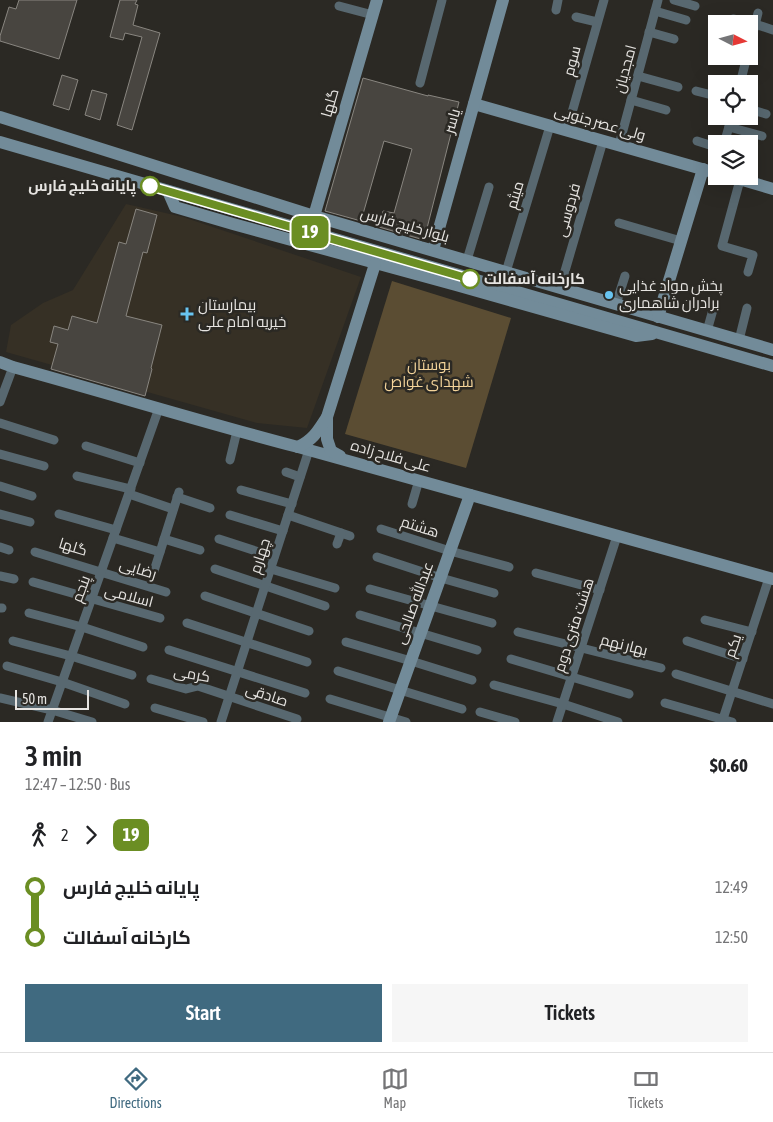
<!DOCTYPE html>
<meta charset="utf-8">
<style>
body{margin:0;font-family:"Asap Condensed",Cairo,sans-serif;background:#f6f6f6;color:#202124;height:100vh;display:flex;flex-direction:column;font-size:19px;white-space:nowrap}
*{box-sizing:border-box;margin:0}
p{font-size:16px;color:#757577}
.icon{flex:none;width:28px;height:28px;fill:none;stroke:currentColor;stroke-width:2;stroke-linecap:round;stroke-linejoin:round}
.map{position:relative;height:722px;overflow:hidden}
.drawer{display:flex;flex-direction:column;background:#fff;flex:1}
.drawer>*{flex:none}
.badge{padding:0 10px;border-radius:8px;font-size:18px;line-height:32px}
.needle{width:32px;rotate:96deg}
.controls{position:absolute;left:708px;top:15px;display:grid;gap:10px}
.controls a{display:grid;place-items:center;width:50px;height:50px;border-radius:0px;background:#fff;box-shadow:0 5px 20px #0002;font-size:25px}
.scale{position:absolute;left:15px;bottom:12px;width:74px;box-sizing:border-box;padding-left:5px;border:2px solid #e6e4e1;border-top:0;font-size:14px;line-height:18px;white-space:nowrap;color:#e6e4e1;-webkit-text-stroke:4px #2b2924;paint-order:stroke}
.map>.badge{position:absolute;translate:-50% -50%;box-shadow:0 0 0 2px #fff}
.legs{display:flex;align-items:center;gap:8px;height:55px;padding:0 25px;font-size:16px}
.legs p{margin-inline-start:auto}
.headline{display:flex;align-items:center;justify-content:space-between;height:85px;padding:0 25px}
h1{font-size:28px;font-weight:600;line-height:38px}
.button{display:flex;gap:10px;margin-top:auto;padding:10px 25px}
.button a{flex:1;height:58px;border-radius:0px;background:#406a80;color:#fff;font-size:20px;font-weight:600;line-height:58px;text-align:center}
.button a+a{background:#f6f6f6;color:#202124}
ul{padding:0 25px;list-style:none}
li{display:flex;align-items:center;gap:18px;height:50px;font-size:19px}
li i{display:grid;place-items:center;width:8px;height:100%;margin:0 6px;background:currentColor}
li i::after{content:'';width:12px;height:12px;margin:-6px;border:4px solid;border-radius:50%;background:#fff}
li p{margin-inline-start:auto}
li:first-child i{background:linear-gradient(#0000 50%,currentColor 0)}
li:last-child i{background:linear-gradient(currentColor 50%,#0000 0)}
.dock{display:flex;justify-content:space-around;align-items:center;height:70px;border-top:1px solid #e0e0e0;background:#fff;font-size:14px;color:#757577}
.dock a{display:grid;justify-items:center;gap:2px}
.dock .active{color:#406a80}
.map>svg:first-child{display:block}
</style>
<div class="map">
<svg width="773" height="722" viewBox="0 0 773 722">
<rect width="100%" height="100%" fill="#2b2924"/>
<path fill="#363025" d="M126,204L183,217L361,277L307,428L257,423L6,352L11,325L43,303L73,290Z"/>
<path fill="#5b4d33" d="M392,281L511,318L466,468L345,434Z"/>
<g fill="#484540" stroke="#898680">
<path d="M19,0H77L59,59L0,41V36L9,7L16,9Z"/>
<path d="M120,0H137L135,4L138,5L133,25L160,33L132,130L117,125L142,37L125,33L123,40L110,37Z"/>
<path d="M62,75L78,80L69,110L53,105Z"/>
<path d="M363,78L428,96V95L459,102L424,240L379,227L383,211L394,213L412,149L384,141L361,221L325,211Z"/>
<path d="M92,90L107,94L100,120L85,115Z"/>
<path d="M136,209L157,215L147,253L143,252L126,316L162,325L151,368L152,369L145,396L51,369L58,344L50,342L54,326L68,330L72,316L97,323L119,242L126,244Z"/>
</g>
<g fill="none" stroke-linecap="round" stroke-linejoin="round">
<g stroke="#586870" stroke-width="9">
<path d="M674,0L695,6"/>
<path d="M339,6L373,15"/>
<path d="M556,10L558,0"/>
<path d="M655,11L686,20"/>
<path d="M576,17L597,22"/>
<path d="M733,19L755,24L773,30"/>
<path d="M649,32L674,39"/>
<path d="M749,49L758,13"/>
<path d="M638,76L678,87"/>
<path d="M420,83L442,0"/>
<path d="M740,84L747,56"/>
<path d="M696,91L716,96"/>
<path d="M631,100L666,110"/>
<path d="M749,109L766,114"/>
<path d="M729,127L762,136"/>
<path d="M567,130L604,0"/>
<path d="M697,141L716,147"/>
<path d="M724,144L732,116"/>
<path d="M619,145L658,0"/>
<path d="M740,180L722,246L753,255L748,272"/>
<path d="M619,223L681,241"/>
<path d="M467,260L489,187"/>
<path d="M506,272L550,126"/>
<path d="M560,288L603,141"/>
<path d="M616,304L625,276"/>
<path d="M707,331L714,306"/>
<path d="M739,340L747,308"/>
<path d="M0,402L13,367"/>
<path d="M0,423L54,440"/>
<path d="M86,446L140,463"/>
<path d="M0,454L44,466"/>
<path d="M230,460L237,431"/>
<path d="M286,472L300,477"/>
<path d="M77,476L131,489"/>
<path d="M0,486L32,496"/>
<path d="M241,490L292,504"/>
<path d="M129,494L173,509"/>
<path d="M177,497L210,508"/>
<path d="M412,504L419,480"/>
<path d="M0,514L30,522"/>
<path d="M59,514L116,530"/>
<path d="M230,515L283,531"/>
<path d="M288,515L350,536"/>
<path d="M381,529L450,551L509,567"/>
<path d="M113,538L160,552"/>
<path d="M164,539L200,550"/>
<path d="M219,539L274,557"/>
<path d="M337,544L341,533"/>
<path d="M0,547L9,550"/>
<path d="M35,552L166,592"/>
<path d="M377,557L441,578L494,593"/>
<path d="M215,569L325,606"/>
<path d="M271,569L335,588"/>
<path d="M154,571L179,492"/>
<path d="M536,573L600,590"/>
<path d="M0,576L14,579"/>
<path d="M33,582L160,618"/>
<path d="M370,589L492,623"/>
<path d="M205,596L309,631"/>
<path d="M0,608H2"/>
<path d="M29,613L82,627L143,647"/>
<path d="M360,615L477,650"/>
<path d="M705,620L752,632"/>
<path d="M187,623L307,662"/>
<path d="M518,632L661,668"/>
<path d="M13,641L71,656L132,675"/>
<path d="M687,641L743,659"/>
<path d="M346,642L411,661L472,680"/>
<path d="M169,650L305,693"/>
<path d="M511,659L629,694"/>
<path d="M7,666L62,682L125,704"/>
<path d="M338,671L462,709"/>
<path d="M676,674L773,704"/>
<path d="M151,679L186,689L198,686L297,719"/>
<path d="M494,685L563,704L618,722"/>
<path d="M0,698L52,710L92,722"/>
<path d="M330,699L406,722"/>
<path d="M665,703L732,722"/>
<path d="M155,708L203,722"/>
<path d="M480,712L515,722"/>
<path d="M48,722L159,408"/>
<path d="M221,722L309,450"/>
<path d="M557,722L617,536"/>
<path d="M722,722L769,578"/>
</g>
<g stroke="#728b99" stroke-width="12">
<path d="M474,104L716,173"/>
<path d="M0,117L314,216L773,350"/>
<path d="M0,142L773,366"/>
<path d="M729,176L773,189"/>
<path d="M168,191L175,207L233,224L456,285L636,336L652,334"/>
<path d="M314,216L377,0"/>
<path d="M433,250L503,0"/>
<path d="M658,317L703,169"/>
<path d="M0,362L13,367C108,393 202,422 298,447L773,579"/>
<path d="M327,417V439L331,451L340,456"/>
<path d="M298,447C313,440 318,431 327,417L375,264"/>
<path d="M389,722L470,495"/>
</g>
</g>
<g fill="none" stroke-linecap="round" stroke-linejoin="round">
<defs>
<path id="line-1" d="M150,186L470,279"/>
</defs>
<use href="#line-1" stroke="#fff" stroke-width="11"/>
<use href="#line-1" stroke="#6b8e23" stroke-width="8"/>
</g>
<g fill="#fff" stroke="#6b8e23" stroke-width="2.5">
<circle cx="150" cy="186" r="9"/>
<circle cx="470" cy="279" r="9"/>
</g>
<g fill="#68c4f0" stroke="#2b2924" stroke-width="2">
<circle cx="609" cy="295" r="5"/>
<path d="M184.5 306.5h5v5h5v5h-5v5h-5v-5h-5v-5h5z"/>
</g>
<g text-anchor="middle" stroke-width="5" stroke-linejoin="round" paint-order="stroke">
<g font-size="15" fill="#e6e4e1" stroke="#2b2924">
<text transform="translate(572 61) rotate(-75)" y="5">سوم</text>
<text transform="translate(625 69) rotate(-75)" y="5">امجدیان</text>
<text transform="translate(330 103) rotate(-74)" y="5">گلها</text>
<text transform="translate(452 121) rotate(-74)" y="5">یاسر</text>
<text transform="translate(600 123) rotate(16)" y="5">ولی عصر جنوبی</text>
<text transform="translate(515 195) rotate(-73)" y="5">میثم</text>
<text transform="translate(568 210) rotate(-74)" y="5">فردوسی</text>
<text transform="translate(405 225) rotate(16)" y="5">بلوار خلیج فارس</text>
<text transform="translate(391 456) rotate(16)" y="5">علی فلاح زاده</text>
<text transform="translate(420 527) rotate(18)" y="5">هشتم</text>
<text transform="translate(73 547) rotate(17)" y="5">گلها</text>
<text transform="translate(260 556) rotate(-72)" y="5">چهارم</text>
<text transform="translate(138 569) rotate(17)" y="5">رضایی</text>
<text transform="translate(81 589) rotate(-70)" y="5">پنجم</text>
<text transform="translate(129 596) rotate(15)" y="5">اسلامی</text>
<text transform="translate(414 603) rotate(-70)" y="5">عبدالله صالحی</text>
<text transform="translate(574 625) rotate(-72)" y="5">هشت متری دوم</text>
<text transform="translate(624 645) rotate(14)" y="5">بهار نهم</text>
<text transform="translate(733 646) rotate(-72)" y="5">یکم</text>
<text transform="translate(192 674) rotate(10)" y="5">کرمی</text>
<text transform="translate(267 695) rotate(18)" y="5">صادقی</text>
</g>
<g font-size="15" font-weight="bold" fill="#e6e4e1" stroke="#2b2924" text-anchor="end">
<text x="136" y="191">پایانه خلیج فارس</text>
<text x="484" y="284" text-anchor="start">کارخانه آسفالت</text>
</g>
<g font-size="15" fill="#e6e4e1" stroke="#2b2924" text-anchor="start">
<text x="619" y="291">پخش مواد غذایی<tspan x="619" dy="17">برادران شاهماری</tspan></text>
<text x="198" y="310">بیمارستان<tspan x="198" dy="17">خیریه امام علی</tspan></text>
</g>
<g font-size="15" fill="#f4d49a" stroke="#2b2924">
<text x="429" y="370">بوستان<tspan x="429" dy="17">شهدای غواص</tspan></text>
</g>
</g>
</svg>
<div class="controls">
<a><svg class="needle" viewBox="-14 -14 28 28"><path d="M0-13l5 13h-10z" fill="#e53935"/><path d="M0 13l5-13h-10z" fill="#757577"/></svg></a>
<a><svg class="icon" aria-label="locate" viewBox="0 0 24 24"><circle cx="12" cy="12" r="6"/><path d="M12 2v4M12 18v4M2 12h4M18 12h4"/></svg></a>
<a><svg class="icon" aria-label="layers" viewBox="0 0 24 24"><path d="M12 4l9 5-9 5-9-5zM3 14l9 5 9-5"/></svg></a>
</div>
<div class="scale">50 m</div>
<b class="badge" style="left:310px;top:232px;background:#6b8e23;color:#fff">19</b>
</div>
<section class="drawer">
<div class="headline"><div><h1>3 min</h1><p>12:47 – 12:50 · Bus</p></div><b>$0.60</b></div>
<div class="legs"><svg class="icon" aria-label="walk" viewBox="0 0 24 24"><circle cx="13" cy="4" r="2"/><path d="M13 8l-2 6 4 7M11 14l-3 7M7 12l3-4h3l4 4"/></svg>2<svg class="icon" aria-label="forward" viewBox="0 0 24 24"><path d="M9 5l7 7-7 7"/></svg><b class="badge" style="background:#6b8e23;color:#fff">19</b></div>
<ul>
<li><i style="color:#6b8e23"></i><b>پایانه خلیج فارس</b><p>12:49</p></li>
<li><i style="color:#6b8e23"></i><b>کارخانه آسفالت</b><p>12:50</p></li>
</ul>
<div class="button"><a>Start</a><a>Tickets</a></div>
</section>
<nav class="dock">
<a class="active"><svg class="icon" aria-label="directions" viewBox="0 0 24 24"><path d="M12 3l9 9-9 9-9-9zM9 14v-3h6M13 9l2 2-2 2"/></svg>Directions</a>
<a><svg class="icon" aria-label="map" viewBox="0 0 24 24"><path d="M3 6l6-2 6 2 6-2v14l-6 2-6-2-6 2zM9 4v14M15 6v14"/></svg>Map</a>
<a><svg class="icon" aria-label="tickets" viewBox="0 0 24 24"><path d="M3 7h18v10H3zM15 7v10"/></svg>Tickets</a>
</nav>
